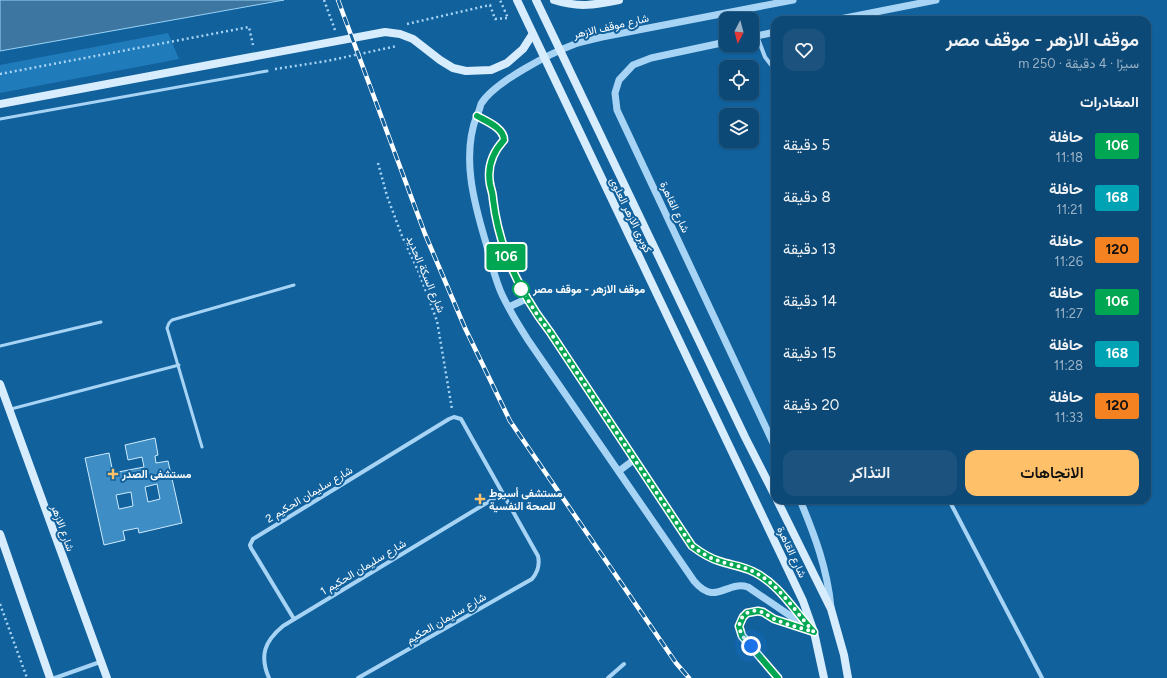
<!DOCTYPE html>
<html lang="ar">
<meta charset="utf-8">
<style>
body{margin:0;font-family:Figtree,Vazirmatn,sans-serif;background:#1b537e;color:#f1f3f6;direction:rtl;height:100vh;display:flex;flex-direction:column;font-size:15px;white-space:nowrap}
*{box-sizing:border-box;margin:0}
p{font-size:13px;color:#9ab2c5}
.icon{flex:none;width:22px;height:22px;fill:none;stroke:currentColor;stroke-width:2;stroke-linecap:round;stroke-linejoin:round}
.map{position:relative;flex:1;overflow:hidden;direction:ltr}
.sheet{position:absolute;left:771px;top:16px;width:380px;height:488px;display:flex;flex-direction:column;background:#0d4976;border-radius:12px;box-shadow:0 1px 3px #0004,0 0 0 1px #2d6188;direction:rtl}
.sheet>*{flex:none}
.badge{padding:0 8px;border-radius:3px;font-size:14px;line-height:26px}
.needle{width:26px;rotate:186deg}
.tools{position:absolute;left:719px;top:12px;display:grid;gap:8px}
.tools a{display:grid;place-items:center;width:40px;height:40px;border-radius:8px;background:#0d4976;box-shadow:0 1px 3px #0004,0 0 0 1px #2d6188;font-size:20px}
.you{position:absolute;width:20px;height:20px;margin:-10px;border:3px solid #fff;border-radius:50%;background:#1a73e8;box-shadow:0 0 0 6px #1a73e833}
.map>.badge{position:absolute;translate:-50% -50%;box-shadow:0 0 0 2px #fff}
h2{padding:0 12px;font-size:15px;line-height:36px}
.round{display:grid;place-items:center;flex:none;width:42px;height:42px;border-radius:12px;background:#1b537e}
.summary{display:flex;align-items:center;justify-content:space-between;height:68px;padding:0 12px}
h1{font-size:19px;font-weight:600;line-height:30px}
.action{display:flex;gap:8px;margin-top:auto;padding:8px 12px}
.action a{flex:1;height:46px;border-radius:12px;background:#ffc06a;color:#111;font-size:16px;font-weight:600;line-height:46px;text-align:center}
.action a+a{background:#1b537e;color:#f1f3f6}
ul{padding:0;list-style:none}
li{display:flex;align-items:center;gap:12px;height:52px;padding:0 12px}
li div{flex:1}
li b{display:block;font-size:15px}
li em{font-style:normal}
li .badge{min-width:44px;font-weight:700;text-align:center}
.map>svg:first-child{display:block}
</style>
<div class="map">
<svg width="1167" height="678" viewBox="0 0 1167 678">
<rect width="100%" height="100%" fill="#11619d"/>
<path fill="#207bba" d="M168,33L179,59L0,93V65Z"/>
<path fill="#3d76a0" stroke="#98d2f8" d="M0,0H284L0,51Z"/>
<path fill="#3e8dc5" stroke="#cfebfe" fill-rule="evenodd" d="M155,438L158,455L155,456L156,463L168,461L182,523L139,533L138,528L123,531L125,540L104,545L85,458L109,453L113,473L144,467L142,457L128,460L125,445ZM157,484L160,499L148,502L145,487ZM131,492L133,506L119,509L116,495Z"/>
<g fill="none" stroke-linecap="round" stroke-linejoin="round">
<g stroke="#a7d4f5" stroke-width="2.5" stroke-dasharray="2 3" stroke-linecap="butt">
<path d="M324,0L335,30"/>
<path d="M407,24L490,5L495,19L508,18L500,0"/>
<path d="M275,69L327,61L397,46"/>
<path d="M0,74L249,27L253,45"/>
<path d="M378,163L387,196L402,236L419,273L437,321L452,409"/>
<path d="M0,604L27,678"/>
</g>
<g stroke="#a7d4f5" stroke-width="3">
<path d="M477,116C487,122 504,127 505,140C493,152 487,167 490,184C491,189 493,194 493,199C499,249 519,292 550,332L692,546C700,552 709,558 719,561C731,565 743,566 754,572C776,584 789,604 805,622"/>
<path d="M0,119L267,71"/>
<path d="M0,346L101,322"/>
<path d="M11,409L179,365"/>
<path d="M202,447L167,328L169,323L172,320L294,285"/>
<path d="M777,678L742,636L739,626L743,617L747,613L758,611L763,612L775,619L807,631"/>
</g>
<g stroke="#a7d4f5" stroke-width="4">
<path d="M757,36L765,57L775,70"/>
<path d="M949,500L1042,678"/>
<path d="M294,619L251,548L250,545L253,539L449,419L454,417L461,419L538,556C540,565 538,572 532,579L358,678"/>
<path d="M55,678L100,662"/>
<path d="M269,678C259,655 265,641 283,626L503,493"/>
<path d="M608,678L624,664"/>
</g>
<g stroke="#a7d4f5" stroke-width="7">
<path d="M793,0L602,37C593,39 584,41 575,44C551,53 494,82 481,104C480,107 479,112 477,115C461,156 474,203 486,243C490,259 494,275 500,290C507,307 518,324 528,340L694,581C716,607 726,580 748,587L814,632"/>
<path d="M835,20L936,0"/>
<path d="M752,37L775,32"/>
<path d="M726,42L651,58L633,65L619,80L615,93L617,110L775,447"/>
<path d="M509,307L526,299"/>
<path d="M619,471L635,459"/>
<path d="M800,500C815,536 827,568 831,607"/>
</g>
<g stroke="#d7edfd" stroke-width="8">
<path d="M517,0L803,601L814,632L824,678"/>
<path d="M536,0L745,437L775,496"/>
<path d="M554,0C579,8 594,5 619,0"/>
<path d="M0,104L385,32L400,34L413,39L440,60L453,68L466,71L491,70L507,63L523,49L532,35"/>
<path d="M0,384L107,678"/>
<path d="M777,500L831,609L844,655L848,678"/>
<path d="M0,534L50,678"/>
</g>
<defs>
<path id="rail" d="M338,0L425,234L465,328L510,421L676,663L689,678"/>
</defs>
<use href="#rail" stroke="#fff" stroke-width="4.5"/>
<use href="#rail" stroke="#11619d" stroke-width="3" stroke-dasharray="9" stroke-linecap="butt"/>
</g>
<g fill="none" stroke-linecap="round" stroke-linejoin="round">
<defs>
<path id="line" d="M477,116C486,121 504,128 504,140C493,152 487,167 490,184C491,189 493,194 493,199C499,249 519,292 550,332L692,546C700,552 709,558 719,561C730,565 743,566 754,572C779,584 795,612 814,632L774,619L763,612L758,611L747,613L743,617L739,626L742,636L778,678"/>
</defs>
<use href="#line" stroke="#fff" stroke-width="9"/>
<use href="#line" stroke="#00a651" stroke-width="6"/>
<path stroke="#fff" stroke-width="4" stroke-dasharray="0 7.2" d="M521,289L538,316L550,332L692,546C700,552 709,558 719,561C730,565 743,566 754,572C779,584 795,612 814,632C801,628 788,625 776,620C769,617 764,611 756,611C750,610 744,614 741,619C736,630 744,638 751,646"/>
</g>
<circle fill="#fff" stroke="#00a651" stroke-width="2" cx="521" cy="289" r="8"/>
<g fill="#ffc06a" stroke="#11619d" stroke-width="1.5">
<path d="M111 468h4v4h4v4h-4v4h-4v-4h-4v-4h4z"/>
<path d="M478 493h4v4h4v4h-4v4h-4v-4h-4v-4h4z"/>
</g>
<g text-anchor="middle" stroke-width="4" stroke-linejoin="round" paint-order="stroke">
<g font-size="11" fill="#fff" stroke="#11619d">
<text transform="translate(611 26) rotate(-13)" y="4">شارع موقف الازهر</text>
<text transform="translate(675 207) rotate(65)" y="4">شارع القاهرة</text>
<text transform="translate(631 215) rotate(64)" y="4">كوبرى الازهر العلوى</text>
<text transform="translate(426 274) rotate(67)" y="4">شارع السكة الحديد</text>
<text transform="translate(309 494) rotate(-31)" y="4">شارع سليمان الحكيم 2</text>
<text transform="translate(63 528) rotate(70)" y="4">شارع الازهر</text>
<text transform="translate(792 552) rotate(65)" y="4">شارع القاهرة</text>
<text transform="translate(363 567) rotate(-31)" y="4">شارع سليمان الحكيم 1</text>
<text transform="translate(446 618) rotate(-30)" y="4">شارع سليمان الحكيم</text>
</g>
<g font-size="11" font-weight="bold" fill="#fff" stroke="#11619d" text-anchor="start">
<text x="533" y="293">موقف الازهر - موقف مصر</text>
</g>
<g font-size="11" font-weight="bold" fill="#fff" stroke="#11619d" text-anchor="start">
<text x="122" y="478">مستشفى الصدر</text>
<text x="489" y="497">مستشفى أسيوط<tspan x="489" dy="13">للصحة النفسية</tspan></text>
</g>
</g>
</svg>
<div class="tools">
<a><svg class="needle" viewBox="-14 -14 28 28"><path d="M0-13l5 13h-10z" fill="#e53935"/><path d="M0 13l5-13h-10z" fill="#9ab2c5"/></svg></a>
<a><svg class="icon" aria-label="locate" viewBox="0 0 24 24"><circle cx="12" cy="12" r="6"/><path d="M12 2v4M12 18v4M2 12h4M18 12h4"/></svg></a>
<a><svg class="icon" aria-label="layers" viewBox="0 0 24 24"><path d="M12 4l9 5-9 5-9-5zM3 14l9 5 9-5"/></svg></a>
</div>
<div class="you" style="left:751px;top:646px"></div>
<b class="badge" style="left:506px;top:257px;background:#00a651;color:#fff">106</b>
<section class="sheet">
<div class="summary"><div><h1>موقف الازهر - موقف مصر</h1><p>سيرًا · 4 دقيقة · 250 m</p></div><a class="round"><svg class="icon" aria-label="heart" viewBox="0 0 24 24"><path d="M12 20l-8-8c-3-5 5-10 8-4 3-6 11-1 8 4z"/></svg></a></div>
<h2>المغادرات</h2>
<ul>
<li><span class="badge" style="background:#00a651;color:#fff">106</span><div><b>حافلة</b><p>11:18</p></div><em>5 دقيقة</em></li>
<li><span class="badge" style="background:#00a3b4;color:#fff">168</span><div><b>حافلة</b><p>11:21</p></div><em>8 دقيقة</em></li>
<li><span class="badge" style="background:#f58220;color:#111">120</span><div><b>حافلة</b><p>11:26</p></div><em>13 دقيقة</em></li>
<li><span class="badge" style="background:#00a651;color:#fff">106</span><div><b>حافلة</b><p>11:27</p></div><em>14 دقيقة</em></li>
<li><span class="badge" style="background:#00a3b4;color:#fff">168</span><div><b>حافلة</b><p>11:28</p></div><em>15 دقيقة</em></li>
<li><span class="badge" style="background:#f58220;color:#111">120</span><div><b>حافلة</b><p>11:33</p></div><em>20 دقيقة</em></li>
</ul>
<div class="action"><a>الاتجاهات</a><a>التذاكر</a></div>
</section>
</div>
